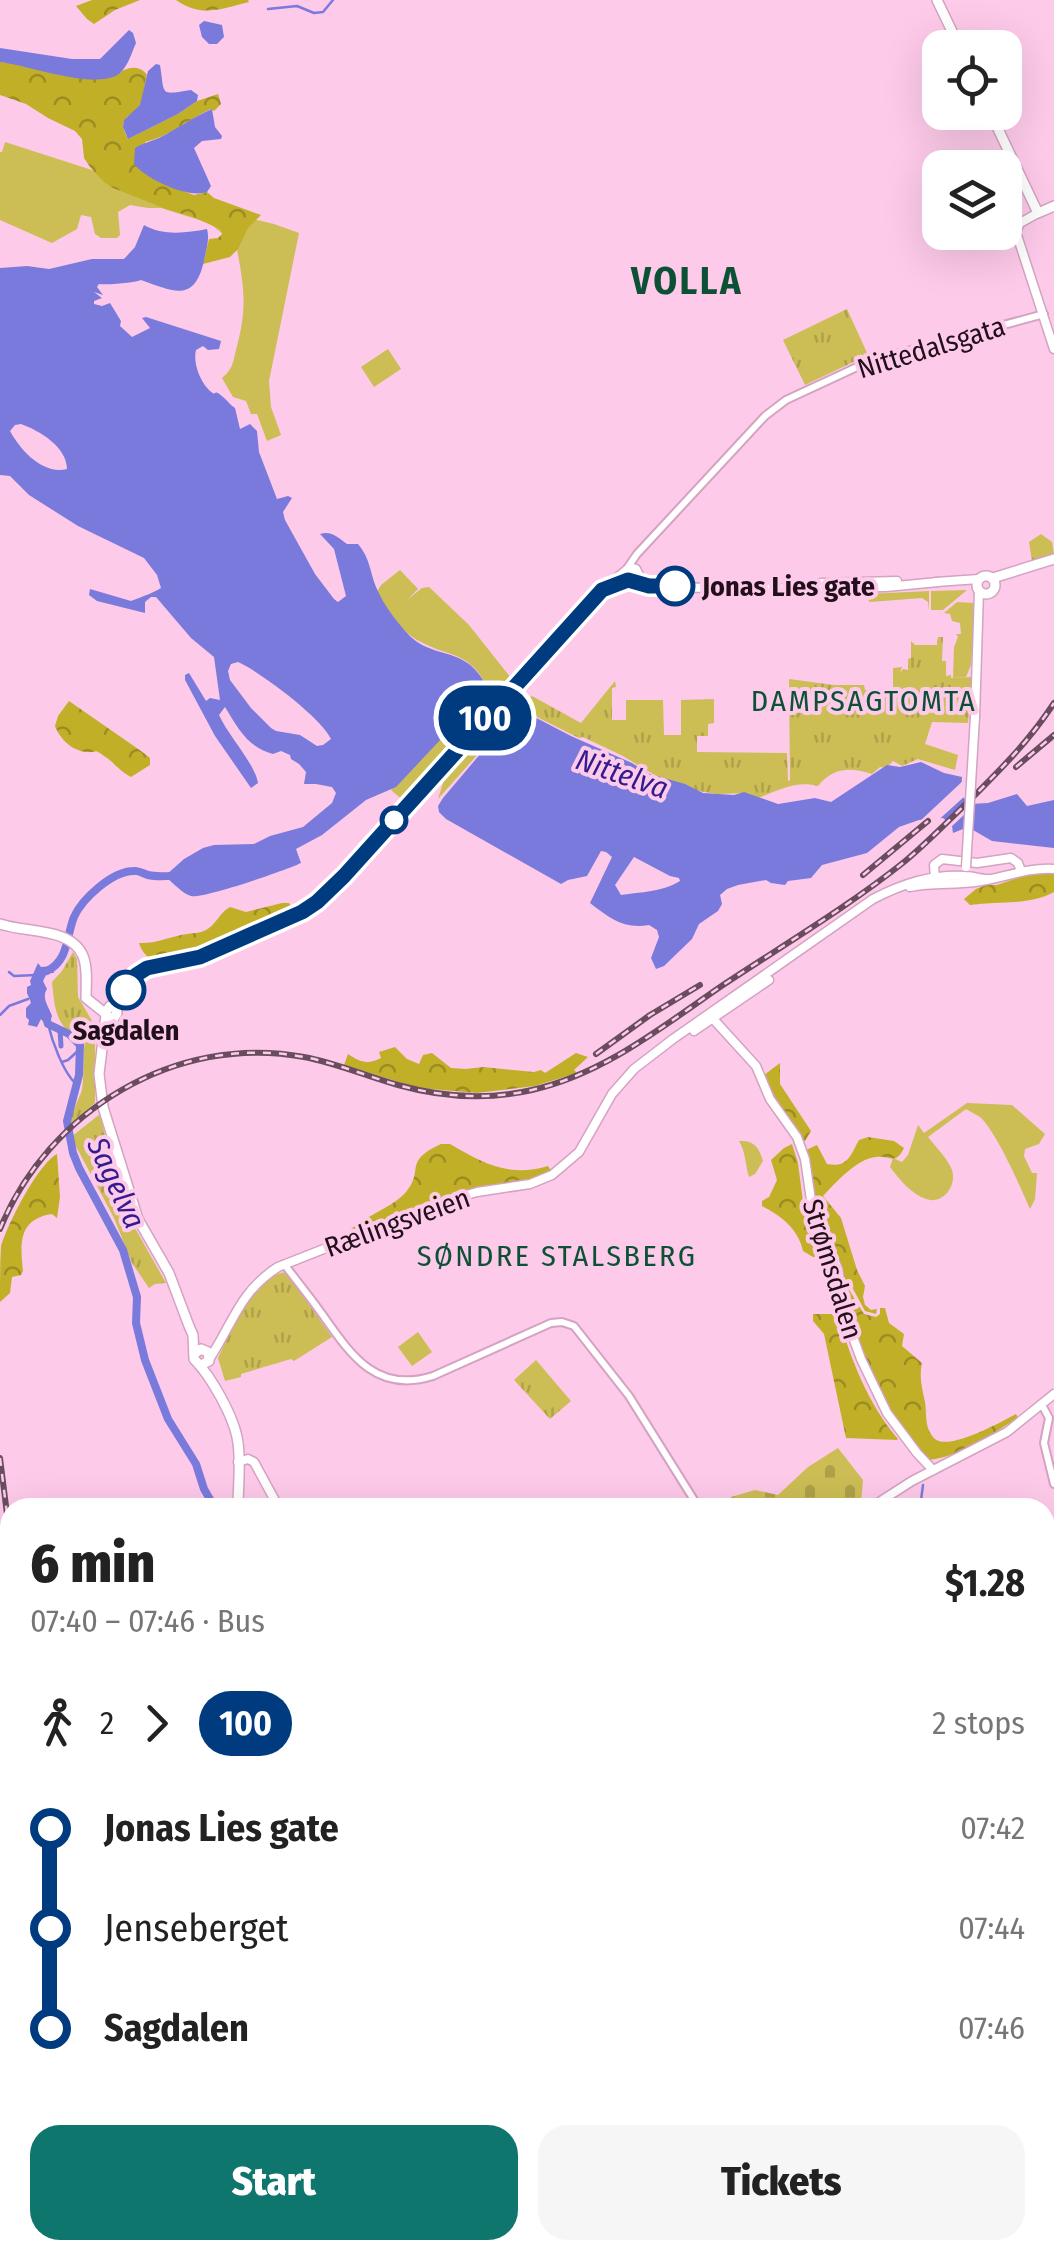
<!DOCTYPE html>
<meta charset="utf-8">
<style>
body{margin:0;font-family:"Fira Sans Condensed",sans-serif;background:#f6f6f6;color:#222;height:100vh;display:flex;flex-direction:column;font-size:38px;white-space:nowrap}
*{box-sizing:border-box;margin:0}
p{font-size:32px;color:#767676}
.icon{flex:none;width:55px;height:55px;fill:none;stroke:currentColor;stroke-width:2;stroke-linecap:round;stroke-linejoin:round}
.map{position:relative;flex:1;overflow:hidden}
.drawer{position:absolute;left:0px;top:1498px;width:1055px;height:762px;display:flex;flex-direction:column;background:#fff;border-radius:30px 30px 0 0;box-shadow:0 10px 40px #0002}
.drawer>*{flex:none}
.badge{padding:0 20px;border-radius:32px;font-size:35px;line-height:65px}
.fabs{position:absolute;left:922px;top:30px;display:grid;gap:20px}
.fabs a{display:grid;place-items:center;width:100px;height:100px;border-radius:20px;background:#fff;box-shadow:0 10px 40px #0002;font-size:50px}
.map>.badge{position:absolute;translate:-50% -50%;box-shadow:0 0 0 5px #fff}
.legs{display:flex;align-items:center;gap:15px;height:110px;padding:0 30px;font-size:32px}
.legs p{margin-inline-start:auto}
.headline{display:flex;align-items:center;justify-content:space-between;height:170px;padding:0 30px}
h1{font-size:55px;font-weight:800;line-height:75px}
.action{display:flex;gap:20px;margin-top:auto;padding:20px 30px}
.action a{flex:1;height:115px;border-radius:30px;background:#0f766e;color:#fff;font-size:40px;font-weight:800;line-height:115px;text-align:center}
.action a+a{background:#f6f6f6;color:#222}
ul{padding:0 30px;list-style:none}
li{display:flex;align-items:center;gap:35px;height:100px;font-size:38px}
li i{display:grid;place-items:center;width:15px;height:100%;margin:0 12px;background:currentColor}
li i::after{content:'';width:25px;height:25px;margin:-12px;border:8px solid;border-radius:50%;background:#fff}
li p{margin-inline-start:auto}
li:first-child i{background:linear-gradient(#0000 50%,currentColor 0)}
li:last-child i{background:linear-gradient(currentColor 50%,#0000 0)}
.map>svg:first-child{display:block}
</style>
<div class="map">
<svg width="1054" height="2258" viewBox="0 0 1054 2258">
<defs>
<pattern id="forest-crowns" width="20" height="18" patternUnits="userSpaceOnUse" patternTransform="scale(2.5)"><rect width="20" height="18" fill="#c1af28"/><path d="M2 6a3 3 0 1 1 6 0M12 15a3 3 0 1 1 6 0" fill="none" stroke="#9c8d22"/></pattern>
<pattern id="cemetery-stones" width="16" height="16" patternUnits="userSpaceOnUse" patternTransform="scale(2.5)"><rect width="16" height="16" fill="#ccbd55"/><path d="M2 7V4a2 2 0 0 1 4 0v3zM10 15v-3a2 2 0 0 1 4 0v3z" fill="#afa149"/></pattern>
<pattern id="park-tufts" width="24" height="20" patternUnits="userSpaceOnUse" patternTransform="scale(2.5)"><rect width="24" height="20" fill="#ccbd55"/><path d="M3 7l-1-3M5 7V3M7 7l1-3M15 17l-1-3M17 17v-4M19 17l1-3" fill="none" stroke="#afa149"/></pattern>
</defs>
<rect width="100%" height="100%" fill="#fdcae9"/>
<g fill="#ccbd55">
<path d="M5,142L216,210L274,224L299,233L269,381L271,407L281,435L267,441L257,414H251L246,401L233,397L222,378C233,369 233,362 236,350C248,306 244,287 236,244L209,223L161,208H148L130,205L118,212L120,235L117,238H101L95,234L91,217L81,215L77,229L52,243L0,220V152H2Z"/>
<path d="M388,349L401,369L374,387L361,367Z"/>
<path d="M400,570L418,589L407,600L422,588L429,587L469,625L515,683L485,716L472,705L486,685C470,652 449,657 421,642C402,633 388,611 375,595L381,585Z"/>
<path d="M967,590L943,610H931V591Z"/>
<path d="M929,591V610L928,602L922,598L870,602L866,598L867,594Z"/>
<path d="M957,602L975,603L971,665L966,677L953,678L954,647L958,637L956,634H961L960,623L952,621L950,614L944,613Z"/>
<path d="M456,719L469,730L405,802L391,790Z"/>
<path d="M476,736L486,745L438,799L444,780L469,751L468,746Z"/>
<path d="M967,1103L1012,1105L1045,1134L1039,1144L1025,1149L1024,1156L1032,1173H1037L1035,1199L1030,1209C1021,1188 996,1131 980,1117C976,1114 970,1112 966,1109L928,1137C935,1146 948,1159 952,1170C957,1186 943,1205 926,1199C911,1194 899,1179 890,1167L893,1158L902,1162L908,1155L918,1125L924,1133Z"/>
<path d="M739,1141C754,1140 759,1147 763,1161L755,1174L749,1177C745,1164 746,1153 739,1141Z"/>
<path d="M418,1332L432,1352L412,1366L398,1347Z"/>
</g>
<g fill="url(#forest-crowns)">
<path d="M92,0H140L115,10L94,24L87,19L76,6Z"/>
<path d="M176,0H248L249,2C220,9 202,18 176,0Z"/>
<path d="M0,62L117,75C125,67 140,64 147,75C144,83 145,94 142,102C135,118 114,114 128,139L178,114L197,101L218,94L221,104L214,111L211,109C189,119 168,137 145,142L159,182L194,195L207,192L214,198L261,215L248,228L238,249L230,257L203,264L209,239L218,238L222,234L220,229L193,217L166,209L113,188L104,182L90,167L84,158L82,139L75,131L48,118L26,104L0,95Z"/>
<path d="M69,701L141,751L150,758V765L131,777C119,771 114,762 104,756C92,748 100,753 87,752C72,751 60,739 55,726L58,716Z"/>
<path d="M1054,869V892C1028,906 998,901 970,905L964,899L976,889L986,885H997L1032,873Z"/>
<path d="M282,903H289L298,915L197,960C178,974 146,966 139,943C155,944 166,938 181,935C189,933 199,934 206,930C216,925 219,913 230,907L246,912Z"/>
<path d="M395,1047L407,1059L419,1064L423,1055L432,1053L451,1068L466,1069L483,1067L534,1072L541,1070L545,1073L576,1053L588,1057L574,1070L577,1073L535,1086L477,1093L418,1088L344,1065L348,1054C360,1062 367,1065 381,1058L379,1052Z"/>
<path d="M780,1063V1084L811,1131L805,1141L803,1142L774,1098L764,1075Z"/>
<path d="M868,1137L894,1141L904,1148C895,1166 891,1155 876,1157C858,1158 835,1183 823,1196L841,1218L857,1270L865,1286L863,1297L865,1305L871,1310L877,1309L876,1314L865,1311L852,1287L843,1278L832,1245L816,1213L806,1150L817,1145L827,1164C848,1168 850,1156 859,1140Z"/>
<path d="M441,1144H450C483,1163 509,1178 548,1166L552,1172L545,1178L487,1189L343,1238C358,1217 389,1211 406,1192C425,1170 402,1162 441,1144Z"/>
<path d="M792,1144L798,1163L804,1209L826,1257H813L803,1251C798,1228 781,1216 762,1206V1201L769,1197L777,1180L771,1160L784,1148Z"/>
<path d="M57,1154L60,1197L57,1218L52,1214C18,1219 20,1244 23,1271L21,1275L12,1277L10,1293L0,1302C0,1284 0,1264 1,1247C7,1225 38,1164 57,1154Z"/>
<path d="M848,1288L864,1314L876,1317L880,1314V1308H885L889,1323L904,1334L902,1346L922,1363C919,1376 922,1388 925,1402C927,1415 924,1428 935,1439C949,1451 1001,1422 1016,1414L1018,1418C991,1434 960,1457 928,1460C896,1424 870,1382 856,1335C851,1319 852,1304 848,1288Z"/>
<path d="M813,1314H838C850,1358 868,1404 898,1439L897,1440L846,1438L824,1334L813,1321Z"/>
<path d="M0,1835L10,1850V1917L0,1905Z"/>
</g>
<path fill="url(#cemetery-stones)" d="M838,1448L863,1480L861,1503L865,1506L881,1502L886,1507L730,1508L731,1497L755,1490L778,1495L808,1467Z"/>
<g fill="url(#park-tufts)">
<path d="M847,309L868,355L805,385L783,340Z"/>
<path d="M1041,534L1052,542L1054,554L1032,561L1029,542Z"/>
<path d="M938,637H943L942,661H946V676L951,675V678L972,677L968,723L932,722L925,744L958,755L955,770L918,759L902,766L893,761L886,768L880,767L872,774C851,767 833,767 818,786C797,780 779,790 758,798L747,793L717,794L692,790L661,779L623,756L583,737L579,738L517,707L498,726L491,719C501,707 519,703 532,696L581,723L615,681L616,687L612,688V720H626V700H663L664,735H681V700L714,699V723L708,724V736H697V752L787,753L788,781L790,780L789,679L834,685H864L865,690H893V668L902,667L900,673L903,669L908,670V659L911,658V641L915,645H937Z"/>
<path d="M73,952L77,959L78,997L95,1026V1103L68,1126C72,1114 76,1104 81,1093C85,1082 82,1056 85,1042C56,1029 55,1011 52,982L62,971Z"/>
<path d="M100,1114L119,1193L127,1214L166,1283L155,1284L149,1288L132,1263L114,1218L71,1137Z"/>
<path d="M286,1272L332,1337L294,1361L291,1359L241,1374V1377L225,1381L218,1358C233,1327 247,1279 286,1272Z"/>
<path d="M536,1360L571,1401L550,1419L514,1380Z"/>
</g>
<g fill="#7a7adc" fill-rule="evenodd">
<path d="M204,21L222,25L224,37L217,44H209L202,37L199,25Z"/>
<path d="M129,30L133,33L136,43C131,54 127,70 116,76C88,88 31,66 0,62V48L72,59H100Z"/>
<path d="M156,64L160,65C165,96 159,95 191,90L198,95L197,101L178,114L128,139L123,127L124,120L140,105L148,71Z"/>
<path d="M212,109L215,127L222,136L221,139L202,141L194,148L211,186L207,192C188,199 146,179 134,164L135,148C143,143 150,142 159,138C177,129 193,117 212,109Z"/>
<path d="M144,225C163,236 186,233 207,229C210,240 206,249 204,261C194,304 173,291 141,280C133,283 108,285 99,284L97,287L103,295L94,292L102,298L94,301V304L102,306L110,303L121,321L120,326L132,337L150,328L142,318L146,317L221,341L219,349L208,350L203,346L196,350C193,362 199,379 208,389C219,400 211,386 223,397C227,400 230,405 235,408L240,429L250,424L257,431L259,452L277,499L288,496L292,498L283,512L285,520L315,574L334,599L338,602L346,596L334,549L320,534C331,530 339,538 347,544H358C370,558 370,572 376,587C383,604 396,621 408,634C433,661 465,644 486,685L471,706L499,732L519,712L523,711L571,736L632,763L650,774L685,784L703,793L734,795L744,792L778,804L815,798L831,802L887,765L900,767L921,762L944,773L962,777L961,795L970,804L988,803L1017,794L1027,806L1054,800V848L992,841L973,830L963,829L953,833L952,826L943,818L919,820L899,827L867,853L822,865L811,878L788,881L785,885L771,883L766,880L738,885L727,889L720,895L722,904L718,911L699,924L692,939L664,966L656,969L651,958L659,937L657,930L649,925C623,929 611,919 590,903L612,857L606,852L601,851L587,876L568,880L561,884L446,819L439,812L438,806L443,798L487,746L458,721L396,787L366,800L322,835L296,849L301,863C287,870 202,899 191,896C183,894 172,882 165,876L184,859L203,848L214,845L254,844L270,836L303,827L332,803L336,793L332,787L316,784H304L306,772L299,764L291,759L290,755L281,751L273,754C248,748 238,728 225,707L219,715C229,737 255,764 258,783L251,788L215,736L185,680V675L189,673L206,701L210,698L220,700L214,657L191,638L156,597H151L145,602V613L97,601L89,595L90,589L131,601C137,599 157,591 161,588L157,575L144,558L78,526L29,495L10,476L0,475V268L27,266L49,269L92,259H124L135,247ZM21,424C40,431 67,447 67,469C43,475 21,451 10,431L15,425ZM238,662C259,671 322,718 331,739L323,745L317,746L300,735L276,731L271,728L251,708L230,680L228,671L231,664ZM634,857L670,876L679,878L680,881C662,892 641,892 621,895L615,885Z"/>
<path d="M38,963L41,967L52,966L54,973H47L43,981L47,989C41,998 49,1007 52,1016L50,1022L45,1024L41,1019L37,1027L28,1025L29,1020L26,1017V1008L31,1003L27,993V987L31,985L30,981Z"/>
</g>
<path fill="#fdcae9" d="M966,778L968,797L979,799L974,805L972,835L964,834L965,814L950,828L945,822L966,801V795L933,825H927L923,821L920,823L919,822Z"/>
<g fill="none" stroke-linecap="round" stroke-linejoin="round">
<g stroke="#7a7adc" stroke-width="2.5">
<path d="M268,9L297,6L314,13L323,12L333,0"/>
<path d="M9,972L14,976L36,975"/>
<path d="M0,1015L9,1006L28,999"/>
<path d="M48,1024C52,1041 63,1072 76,1084"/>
<path d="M62,1062L68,1060L80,1049"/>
<path d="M920,1508L923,1485"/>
<path d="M1045,1849L1054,1871"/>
<path d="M0,2213L8,2214"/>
</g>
<g stroke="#7a7adc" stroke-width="5">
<path d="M60,1030L61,1046"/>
<path d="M77,1039L82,1042"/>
</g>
<g stroke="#7a7adc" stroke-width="8">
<path d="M47,971C69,960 66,937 74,917C82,899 112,871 134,871C138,870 144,874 148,875C156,877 164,876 172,876"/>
<path d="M45,1014L48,1024L69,1034L80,1045L79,1075L67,1121L73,1153L79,1168L123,1250L137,1297L136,1323L145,1360L168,1419L196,1464L204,1489L215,1508"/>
<path d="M119,2250L123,2258"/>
</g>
<g stroke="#dcaeca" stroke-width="11" stroke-dasharray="11 5.5" stroke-linecap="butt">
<path d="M1045,1680L1054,1659"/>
<path d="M1045,1721L1054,1701"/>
</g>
<defs>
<g id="tertiary">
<path d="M628,567L637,554L765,416L786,400L870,361L1044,314"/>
<path d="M284,1264C297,1281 310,1297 322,1314C351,1355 376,1394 433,1376L551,1323L562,1322L574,1326L629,1396L699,1508"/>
<path d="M1042,1405L1049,1418L1044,1443L1054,1484"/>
<path d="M0,1563L4,1603L3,1672"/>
</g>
<g id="secondary">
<path d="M1038,213L1020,223L1016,232L1054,349"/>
<path d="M624,573L628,580L649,586L733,589L886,587L938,582"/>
<path d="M936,582L979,579"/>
<path d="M821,583L897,581"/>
<path d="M975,717L979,590"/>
<path d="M935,877L934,865L942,859L977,863L1011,858L1018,863L1021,871"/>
<path d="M910,887C932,882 953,885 975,882C1002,879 1026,867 1054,869"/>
<path d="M117,1010L132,980L144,970L206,955L295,916L322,898L600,592L630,567L636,569L639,575"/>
<path d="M712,1013L715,1021L756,1066L770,1099L797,1137L805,1159L813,1214L837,1267L850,1329L861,1359L887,1413L917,1453L933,1470"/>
<path d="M694,1031L769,980"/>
<path d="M210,1358C233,1323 240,1291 278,1267L443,1202L477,1192L530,1184L552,1175L579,1152L612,1094L634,1069L673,1039L873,899C902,884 931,874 965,876C972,876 980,879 988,879"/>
<path d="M238,1462L248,1459L254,1462L279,1508"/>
<path d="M870,1508L912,1481L1007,1432L1054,1394"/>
<path d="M0,1682L4,1680L5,1674"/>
<path d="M1045,2077L1054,2080"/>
<path d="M435,2250L439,2258"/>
<path d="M728,2250V2258"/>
</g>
<g id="primary">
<path d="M937,0L960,48"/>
<path d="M990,112L1038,213L1054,206"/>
<circle cx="986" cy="585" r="9"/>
<path d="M993,578L1054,559"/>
<path d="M0,924C25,933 71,927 83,956C88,968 86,985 86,998L106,1014"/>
<path d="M106,1015L99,1074L103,1107L138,1219L169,1273L189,1326L193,1335L194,1359C211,1376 235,1418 238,1443C241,1464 238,1486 238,1508"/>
<path d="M108,1028L117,1013L116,1008L110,1006L105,1013L108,1017L113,1018"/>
<path d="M194,1354L201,1349L208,1352L209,1361L201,1365"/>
<path d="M30,2258L31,2250"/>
</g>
<g id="motorway">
<path d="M757,2258L760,2250"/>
<path d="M766,2258L770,2250"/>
</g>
</defs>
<use href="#tertiary" stroke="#d4a3c1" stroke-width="10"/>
<use href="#secondary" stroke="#d4a3c1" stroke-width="11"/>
<use href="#primary" stroke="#d4a3c1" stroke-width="12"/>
<use href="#motorway" stroke="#d4a3c1" stroke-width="15"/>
<use href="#tertiary" stroke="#fff" stroke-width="6"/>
<use href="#secondary" stroke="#fff" stroke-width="8"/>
<use href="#primary" stroke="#fff" stroke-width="9"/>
<use href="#motorway" stroke="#fff" stroke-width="11"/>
<defs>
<g id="rail">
<path d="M1016,767L1054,735"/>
<path d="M863,875L928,821"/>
<path d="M596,1054L650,1015L700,985"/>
<path d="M0,1229C48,1111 176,1033 304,1057C336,1063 366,1076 398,1085C441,1097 488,1100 532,1090C604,1074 663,1026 723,985C782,946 849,906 904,862C927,843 948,821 970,800C1001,769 1030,740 1054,703"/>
<path d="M0,1458L10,1538"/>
<path d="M17,2258L18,2250"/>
</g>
</defs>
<use href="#rail" stroke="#694d5f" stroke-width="6"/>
<use href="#rail" stroke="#fdcae9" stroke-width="2.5" stroke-dasharray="8" stroke-linecap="butt"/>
<defs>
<path id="secondary-bridge" d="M966,867L975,717"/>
</defs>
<use href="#secondary-bridge" stroke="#d4a3c1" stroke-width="11" stroke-linecap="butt"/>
<use href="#secondary-bridge" stroke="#fff" stroke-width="8"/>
</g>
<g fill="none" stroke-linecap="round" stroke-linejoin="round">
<defs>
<path id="line-1" d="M126,990L136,975L147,968L200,957L302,912L317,902L344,876L602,590L628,580L649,586H675"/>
</defs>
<use href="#line-1" stroke="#fff" stroke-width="22"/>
<use href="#line-1" stroke="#003b80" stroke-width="15"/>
</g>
<g fill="#fff" stroke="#003b80" stroke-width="5">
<circle cx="675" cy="586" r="18"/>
<circle cx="394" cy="820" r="12"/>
<circle cx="126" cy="990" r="18"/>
</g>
<g text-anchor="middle" stroke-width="8" stroke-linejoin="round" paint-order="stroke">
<g font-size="28" fill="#21101b" stroke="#fdcae9">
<text transform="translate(931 347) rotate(-17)" y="10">Nittedalsgata</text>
<text transform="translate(397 1222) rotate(-20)" y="10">Rælingsveien</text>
<text transform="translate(833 1269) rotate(73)" y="10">Strømsdalen</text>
</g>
<g font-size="28" font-weight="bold" fill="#21101b" stroke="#fdcae9" text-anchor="start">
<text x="702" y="596">Jonas Lies gate</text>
<text x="126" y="1040" text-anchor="middle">Sagdalen</text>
</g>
<g font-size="30" letter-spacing="2.5" fill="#0c5136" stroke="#fdcae9">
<text x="864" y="711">DAMPSAGTOMTA</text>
<text x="557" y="1266">SØNDRE STALSBERG</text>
</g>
<g font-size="30" font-style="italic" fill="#321b8f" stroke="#fdcae9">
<text transform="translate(622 774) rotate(19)" y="10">Nittelva</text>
<text transform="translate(116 1183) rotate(65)" y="10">Sagelva</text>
</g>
<g font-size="38" font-weight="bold" letter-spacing="2.5" fill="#0c5136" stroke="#fdcae9">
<text x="687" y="294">VOLLA</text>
</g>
</g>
</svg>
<div class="fabs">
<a><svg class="icon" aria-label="locate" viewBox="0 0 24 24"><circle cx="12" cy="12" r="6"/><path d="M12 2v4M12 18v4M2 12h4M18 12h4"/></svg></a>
<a><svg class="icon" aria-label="layers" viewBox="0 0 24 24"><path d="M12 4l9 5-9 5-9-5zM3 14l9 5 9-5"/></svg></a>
</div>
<b class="badge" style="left:485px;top:718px;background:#003b80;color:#fff">100</b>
<section class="drawer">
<div class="headline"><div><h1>6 min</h1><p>07:40 – 07:46 · Bus</p></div><b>$1.28</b></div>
<div class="legs"><svg class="icon" aria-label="walk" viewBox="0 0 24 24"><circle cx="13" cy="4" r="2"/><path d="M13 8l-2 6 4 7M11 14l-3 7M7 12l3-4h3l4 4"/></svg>2<svg class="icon" aria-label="forward" viewBox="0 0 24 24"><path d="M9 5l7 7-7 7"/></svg><b class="badge" style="background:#003b80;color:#fff">100</b><p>2 stops</p></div>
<ul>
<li><i style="color:#003b80"></i><b>Jonas Lies gate</b><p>07:42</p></li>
<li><i style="color:#003b80"></i><span>Jenseberget</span><p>07:44</p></li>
<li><i style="color:#003b80"></i><b>Sagdalen</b><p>07:46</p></li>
</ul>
<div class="action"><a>Start</a><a>Tickets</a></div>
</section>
</div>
